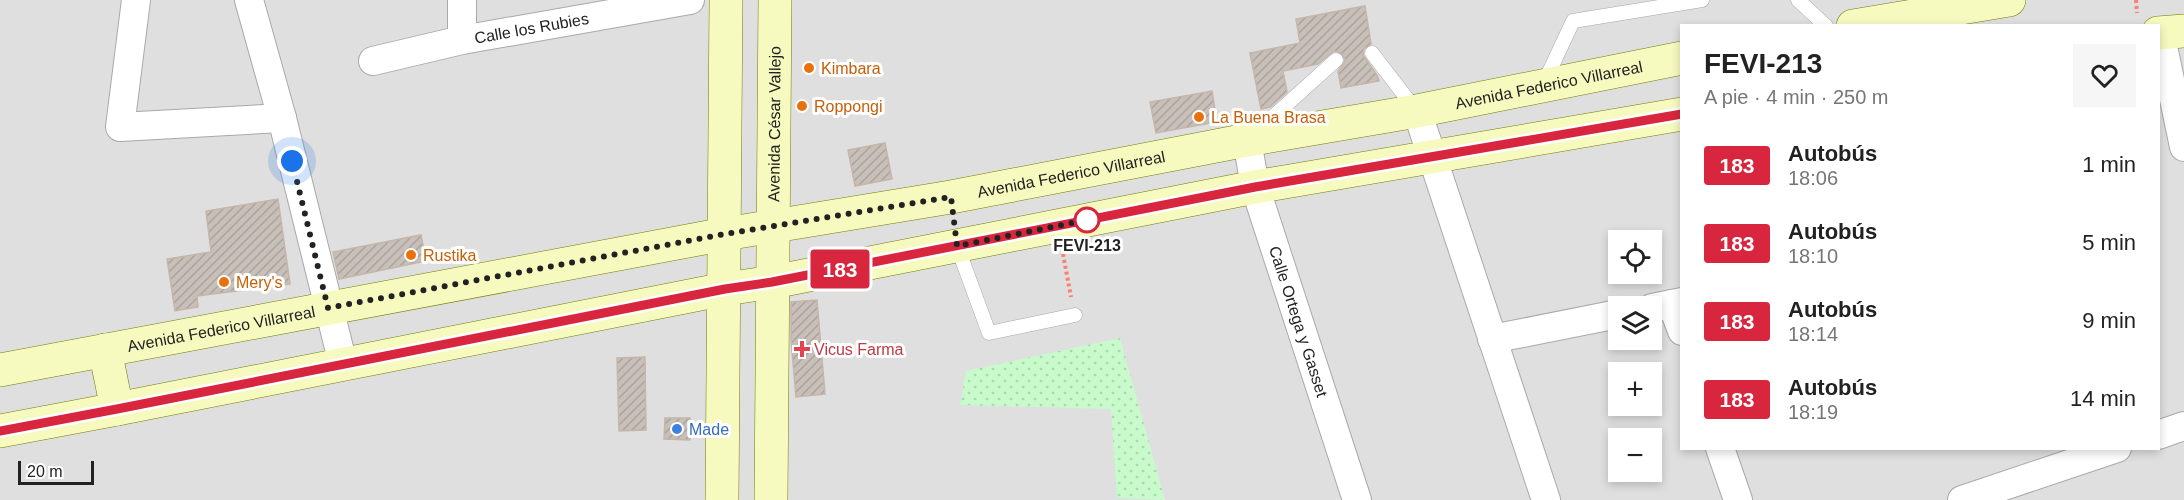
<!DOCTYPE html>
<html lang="es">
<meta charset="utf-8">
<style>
body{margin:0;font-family:Helvetica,sans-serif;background:#f6f6f6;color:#222;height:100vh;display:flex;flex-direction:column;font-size:22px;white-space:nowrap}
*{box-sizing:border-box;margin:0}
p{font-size:20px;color:#767676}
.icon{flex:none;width:33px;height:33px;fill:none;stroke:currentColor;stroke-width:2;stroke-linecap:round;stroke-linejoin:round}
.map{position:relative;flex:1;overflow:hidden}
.sheet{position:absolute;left:1680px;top:24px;width:480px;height:426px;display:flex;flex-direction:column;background:#fff;border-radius:0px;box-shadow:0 3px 9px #0003}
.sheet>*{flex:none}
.badge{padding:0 12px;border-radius:4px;font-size:21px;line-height:39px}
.tools{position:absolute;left:1608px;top:230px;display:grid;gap:12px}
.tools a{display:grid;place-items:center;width:54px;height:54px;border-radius:0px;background:#fff;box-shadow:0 3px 9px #0003;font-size:30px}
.scale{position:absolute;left:18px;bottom:15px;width:76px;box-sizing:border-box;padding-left:6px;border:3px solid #222;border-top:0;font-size:16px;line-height:21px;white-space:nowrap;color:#222;-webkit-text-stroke:4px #fff;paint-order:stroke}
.you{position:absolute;width:30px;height:30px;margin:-15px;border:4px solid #fff;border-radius:50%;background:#1a73e8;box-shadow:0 0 0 9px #1a73e833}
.map>.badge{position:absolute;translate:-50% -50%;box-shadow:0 0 0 3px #fff}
.round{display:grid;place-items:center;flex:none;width:63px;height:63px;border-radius:0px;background:#f6f6f6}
.head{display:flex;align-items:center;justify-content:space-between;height:102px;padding:0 24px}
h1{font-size:28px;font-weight:800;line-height:45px}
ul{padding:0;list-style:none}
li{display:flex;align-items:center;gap:18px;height:78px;padding:0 24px}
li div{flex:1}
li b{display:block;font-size:22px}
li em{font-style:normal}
li .badge{min-width:66px;font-weight:700;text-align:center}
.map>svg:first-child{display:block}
</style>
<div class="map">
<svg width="2184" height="500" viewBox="0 0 2184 500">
<defs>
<pattern id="park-dots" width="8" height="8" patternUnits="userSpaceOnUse" patternTransform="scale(1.5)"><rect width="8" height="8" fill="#c8facc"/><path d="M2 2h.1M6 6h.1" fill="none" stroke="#acd6af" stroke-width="1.8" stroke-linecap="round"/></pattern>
<pattern id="building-hatch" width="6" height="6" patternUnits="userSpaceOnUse" patternTransform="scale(1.5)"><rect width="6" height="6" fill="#c7bfb8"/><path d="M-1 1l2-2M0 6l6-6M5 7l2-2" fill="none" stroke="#aba49e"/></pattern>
</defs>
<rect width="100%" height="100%" fill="#f2efe9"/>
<path fill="#e0dfdf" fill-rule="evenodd" d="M0,0H2184V500H0ZM1682,26H2158V448H1682ZM1618,240H1652V273H1618ZM1618,306H1652V339H1618ZM1618,372H1652V405H1618ZM1618,438H1652V471H1618Z"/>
<path fill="url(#park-dots)" d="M1120,338L1165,500L1117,498L1111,409L960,405L966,371Z"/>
<g fill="url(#building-hatch)" stroke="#c4b6ab" stroke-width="1.5">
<path d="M1365,6L1371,44L1364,49L1363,55L1377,75L1379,81L1341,88L1338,71L1344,63L1345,59L1339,52L1334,51L1318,64L1283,71L1287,92L1270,107L1261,109L1250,53L1300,43L1296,19Z"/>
<path d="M1212,91L1217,122L1156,133L1150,102Z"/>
<path d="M885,143L892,179L855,186L848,150Z"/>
<path d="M278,199L290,284L197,296L198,307L175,311L167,259L211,252L206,211Z"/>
<path d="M421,235L426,261L339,279L333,252Z"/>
<path d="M817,300L825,394L796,397L791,340V302Z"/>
<path d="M645,357L646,430L619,431L617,358Z"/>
<path d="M665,418H690V440L664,439Z"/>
</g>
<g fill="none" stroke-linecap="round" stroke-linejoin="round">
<defs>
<g id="lane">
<path d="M1798,0L1826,26"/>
<path d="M1372,53L1415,109"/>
<path d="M1544,83L1573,21L1702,0"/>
<path d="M1257,131L1336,60"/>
<path d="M957,246L989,333L1075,315"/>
</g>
<g id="street">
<path d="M136,0L120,127L282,118"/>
<path d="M249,0L282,118L343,364"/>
<path d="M462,0V40"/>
<path d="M2160,32L2184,147"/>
<path id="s1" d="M373,61L462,40L690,0"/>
<path d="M1417,111L1546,500"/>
<path id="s2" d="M1247,140L1255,187L1357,500"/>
<path d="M1672,304L1682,331"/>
<path d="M1652,308L1682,302"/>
<path d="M1492,339L1618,314"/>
<path d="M2158,435L2184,426"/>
<path d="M1720,448L1738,500"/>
<path d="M1962,500L2117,448"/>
</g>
<g id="secondary">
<path d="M1853,26L2009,0"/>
<path d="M2158,33L2184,31"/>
<path d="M105,350L117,409"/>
<path id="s3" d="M0,370L725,234L951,197L1247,140L1417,111L1682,58"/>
<path d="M0,431L117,409L725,289L773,282L1255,187L1682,114"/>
<path d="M722,500L726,0"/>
<path id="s4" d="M771,500L775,0"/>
</g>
</defs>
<use href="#lane" stroke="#a9a9a9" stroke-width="15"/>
<use href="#street" stroke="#a9a9a9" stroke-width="30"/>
<use href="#secondary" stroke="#707d05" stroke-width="34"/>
<g stroke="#fa8072" stroke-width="4" stroke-dasharray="3 3" stroke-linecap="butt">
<path d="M2136,0L2137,13"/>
<path d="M1063,254L1071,297"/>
</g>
<use href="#lane" stroke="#fff" stroke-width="14"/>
<use href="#street" stroke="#fff" stroke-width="28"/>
<use href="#secondary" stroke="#f7fabf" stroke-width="33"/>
</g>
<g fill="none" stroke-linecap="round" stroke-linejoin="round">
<defs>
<path id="line" d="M0,431L117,409L725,289L772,282L1255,187L1682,114"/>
</defs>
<use href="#line" stroke="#fff" stroke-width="14"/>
<use href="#line" stroke="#d7263d" stroke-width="9"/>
<path stroke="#222" stroke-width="6" stroke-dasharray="0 10.8" d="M292,161L328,308L725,234L951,197L957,246L1087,220"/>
</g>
<g fill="#e8710a" stroke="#fff" stroke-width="2">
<circle cx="809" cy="68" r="6"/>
<circle cx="802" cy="106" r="6"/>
<circle cx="1199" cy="117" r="6"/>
<circle cx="411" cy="255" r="6"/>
<circle cx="224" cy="282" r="6"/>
</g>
<circle fill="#fff" stroke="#d7263d" stroke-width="3" cx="1087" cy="220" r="12"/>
<path fill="#e0444e" stroke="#fff" stroke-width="2" d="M799 340h6v6h6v6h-6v6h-6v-6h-6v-6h6z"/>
<circle fill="#3f7fe0" stroke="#fff" stroke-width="2" cx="677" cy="429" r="6"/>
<g text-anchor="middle" stroke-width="6" stroke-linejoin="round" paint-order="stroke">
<g font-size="16" fill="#222" stroke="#fff">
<text dy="6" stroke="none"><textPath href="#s1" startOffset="162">Calle los Rubies</textPath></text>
<text dy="6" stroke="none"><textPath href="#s3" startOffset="1575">Avenida Federico Villarreal</textPath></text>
<text dy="6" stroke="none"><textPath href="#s4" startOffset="376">Avenida César Vallejo</textPath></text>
<text dy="6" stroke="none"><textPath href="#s3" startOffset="1089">Avenida Federico Villarreal</textPath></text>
<text dy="6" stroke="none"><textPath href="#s2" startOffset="189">Calle Ortega y Gasset</textPath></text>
<text dy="6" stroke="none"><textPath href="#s3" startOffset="225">Avenida Federico Villarreal</textPath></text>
</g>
<g font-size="16" fill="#c56008" stroke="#fff" text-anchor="start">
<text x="821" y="74">Kimbara</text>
<text x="814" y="112">Roppongi</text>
<text x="1211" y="123">La Buena Brasa</text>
<text x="423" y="261">Rustika</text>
<text x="236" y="288">Mery's</text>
</g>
<g font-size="16" font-weight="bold" fill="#222" stroke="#fff">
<text x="1087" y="251">FEVI-213</text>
</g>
<g font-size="16" fill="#be3a42" stroke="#fff" text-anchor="start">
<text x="814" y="355">Vicus Farma</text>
</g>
<g font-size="16" fill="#366cbe" stroke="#fff" text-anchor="start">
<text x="689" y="435">Made</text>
</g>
</g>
</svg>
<div class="tools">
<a><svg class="icon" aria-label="locate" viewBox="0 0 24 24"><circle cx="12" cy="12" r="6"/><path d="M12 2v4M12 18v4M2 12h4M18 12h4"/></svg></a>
<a><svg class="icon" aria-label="layers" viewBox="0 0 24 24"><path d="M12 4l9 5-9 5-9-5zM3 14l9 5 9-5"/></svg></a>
<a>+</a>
<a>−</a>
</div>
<div class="scale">20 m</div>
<div class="you" style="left:292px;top:161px"></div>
<b class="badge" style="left:840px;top:269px;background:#d7263d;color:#fff">183</b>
<section class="sheet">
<div class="head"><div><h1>FEVI-213</h1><p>A pie · 4 min · 250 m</p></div><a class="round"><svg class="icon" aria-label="heart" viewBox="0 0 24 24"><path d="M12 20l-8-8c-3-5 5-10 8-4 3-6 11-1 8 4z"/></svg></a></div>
<ul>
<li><span class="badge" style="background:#d7263d;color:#fff">183</span><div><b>Autobús</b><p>18:06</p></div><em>1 min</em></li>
<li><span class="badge" style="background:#d7263d;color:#fff">183</span><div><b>Autobús</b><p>18:10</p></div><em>5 min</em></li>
<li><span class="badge" style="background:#d7263d;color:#fff">183</span><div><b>Autobús</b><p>18:14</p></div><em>9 min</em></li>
<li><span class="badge" style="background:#d7263d;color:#fff">183</span><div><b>Autobús</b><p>18:19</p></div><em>14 min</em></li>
</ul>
</section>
</div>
